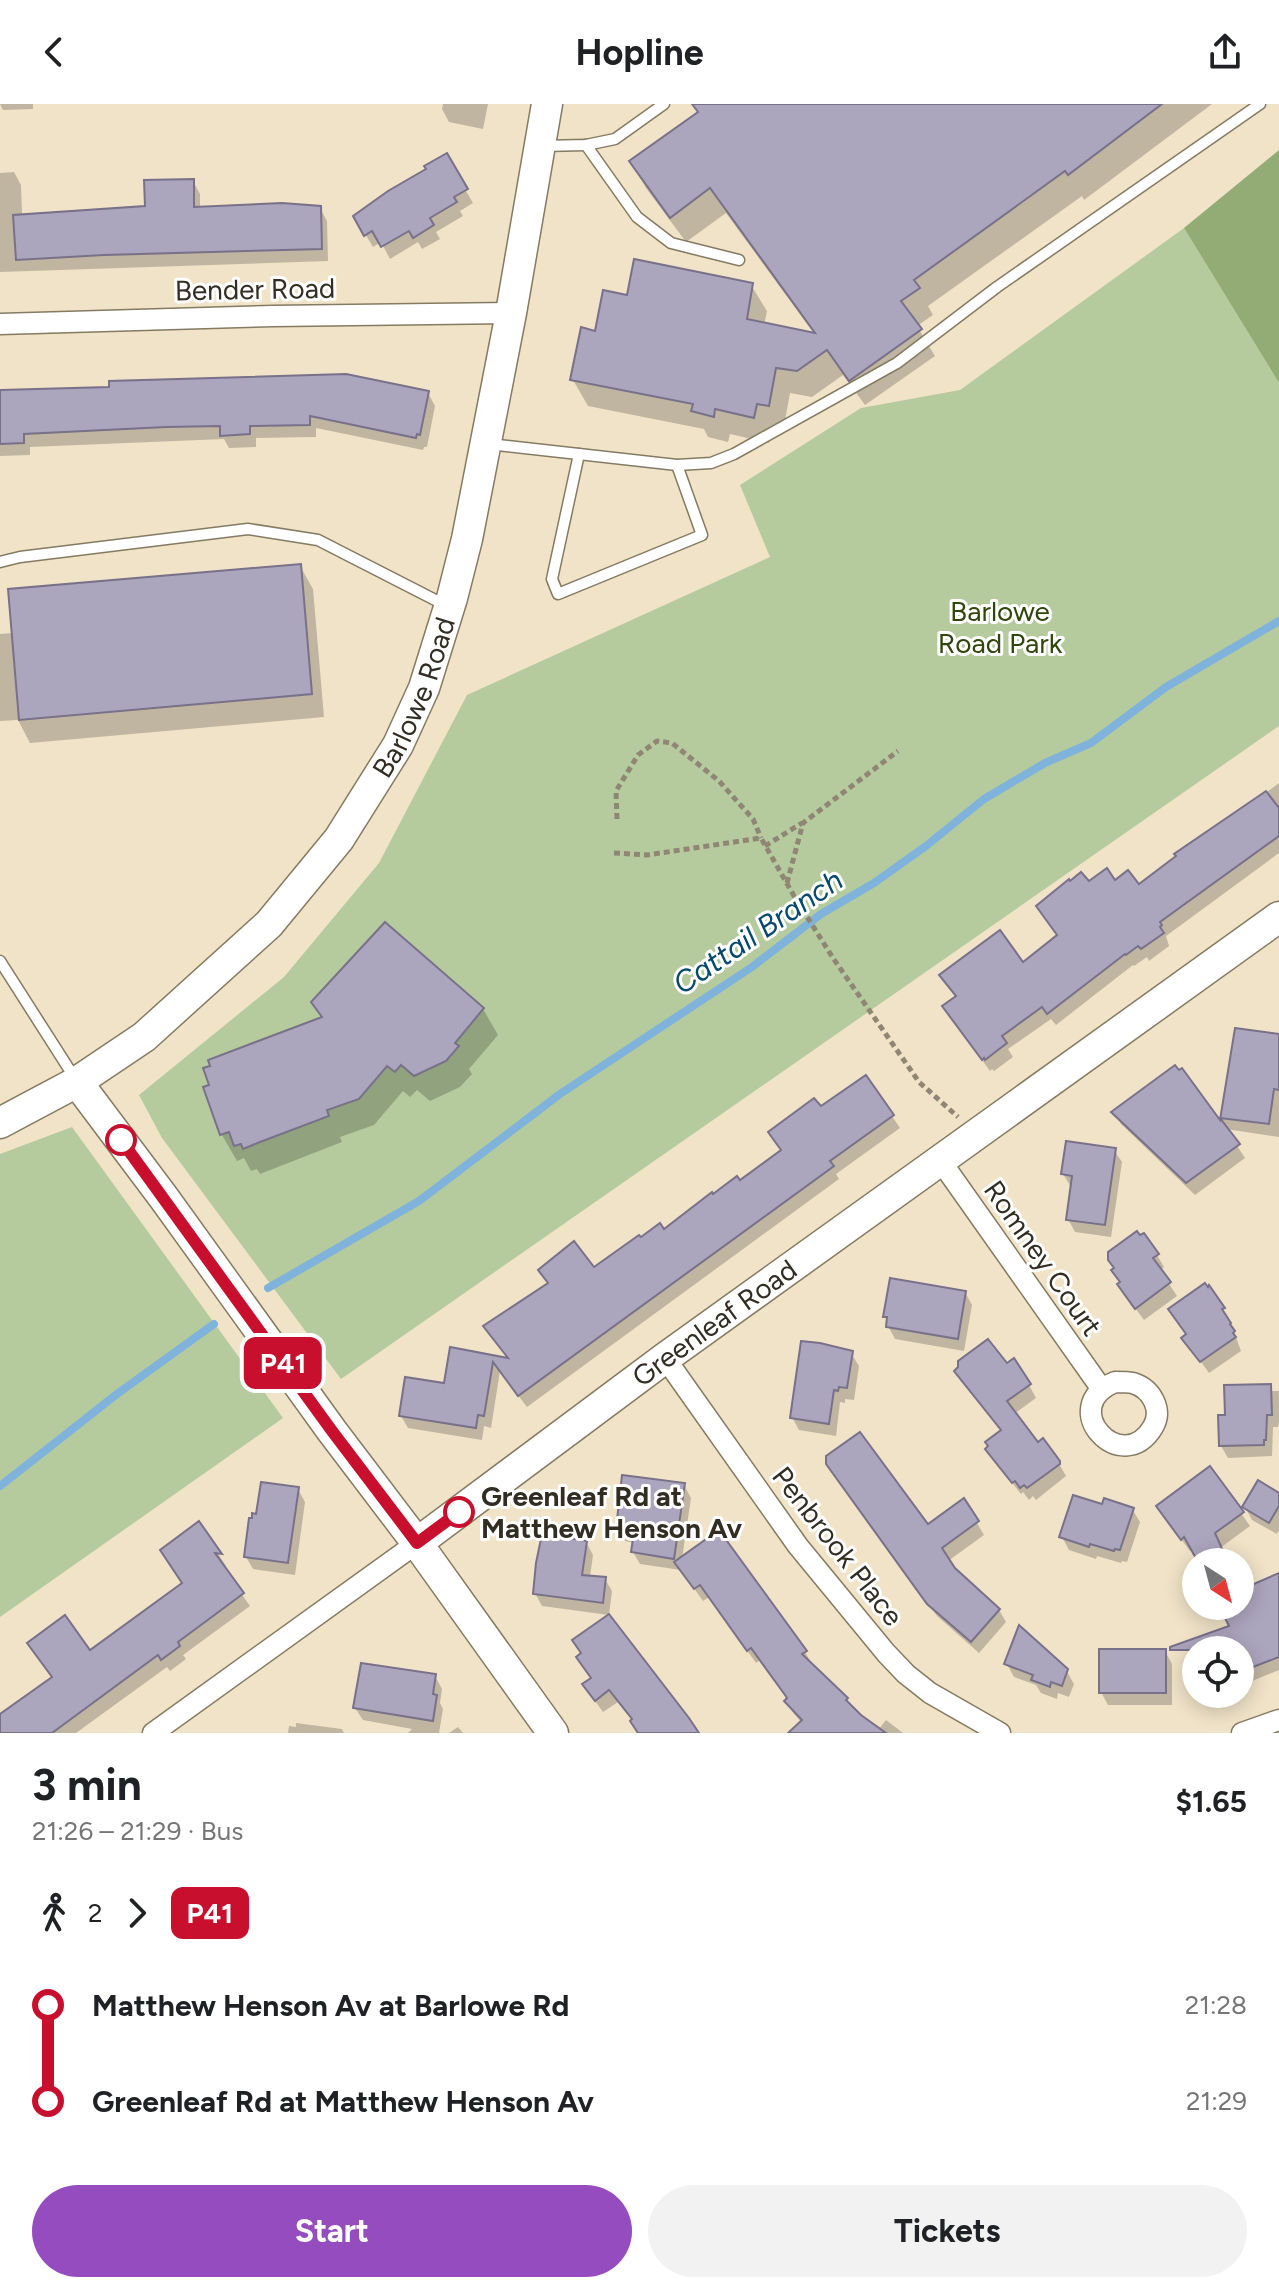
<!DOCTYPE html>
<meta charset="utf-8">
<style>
body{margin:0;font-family:Figtree,sans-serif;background:#f2f2f2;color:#202124;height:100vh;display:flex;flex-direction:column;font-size:30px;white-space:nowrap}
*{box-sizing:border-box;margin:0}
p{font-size:26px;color:#757577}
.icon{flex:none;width:44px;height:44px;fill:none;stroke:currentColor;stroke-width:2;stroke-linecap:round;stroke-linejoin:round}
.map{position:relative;height:1629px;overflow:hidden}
.sheet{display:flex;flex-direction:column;background:#fff;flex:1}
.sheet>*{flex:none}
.badge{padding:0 16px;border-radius:12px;font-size:28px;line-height:52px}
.needle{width:52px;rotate:144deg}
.buttons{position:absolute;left:1182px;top:1444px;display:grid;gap:16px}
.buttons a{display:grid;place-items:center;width:72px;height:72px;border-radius:50%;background:#fff;box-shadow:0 4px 20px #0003;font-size:40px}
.map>.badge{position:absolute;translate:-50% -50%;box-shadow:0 0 0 4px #fff}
.legs{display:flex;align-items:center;gap:12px;height:88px;padding:0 32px;font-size:26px}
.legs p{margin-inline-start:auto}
.summary{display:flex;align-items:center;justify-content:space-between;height:136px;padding:0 32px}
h1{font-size:44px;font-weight:700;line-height:60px}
.button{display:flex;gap:16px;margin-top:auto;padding:16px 32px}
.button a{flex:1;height:92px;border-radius:48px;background:#944cbf;color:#fff;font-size:32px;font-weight:700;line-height:92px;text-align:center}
.button a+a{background:#f2f2f2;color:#202124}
ul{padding:0 32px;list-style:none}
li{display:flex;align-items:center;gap:28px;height:96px;font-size:30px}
li i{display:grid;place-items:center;width:12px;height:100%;margin:0 10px;background:currentColor}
li i::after{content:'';width:20px;height:20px;margin:-10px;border:6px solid;border-radius:50%;background:#fff}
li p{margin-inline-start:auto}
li:first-child i{background:linear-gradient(#0000 50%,currentColor 0)}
li:last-child i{background:linear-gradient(currentColor 50%,#0000 0)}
header{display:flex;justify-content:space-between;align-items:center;height:104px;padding:0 32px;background:#fff;font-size:36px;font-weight:700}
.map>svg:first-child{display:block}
</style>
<header><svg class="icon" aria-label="back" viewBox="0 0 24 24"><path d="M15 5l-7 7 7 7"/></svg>Hopline<svg class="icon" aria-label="share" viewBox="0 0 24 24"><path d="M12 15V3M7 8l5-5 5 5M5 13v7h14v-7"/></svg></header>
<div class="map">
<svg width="1279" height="1629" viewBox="0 0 1279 1629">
<rect width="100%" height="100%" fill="#f0e3c8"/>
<g fill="#b5cb9e">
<path d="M1184,124L1279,279V622L341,1275L162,1034L139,991L284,873L379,759L467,591L770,453L740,381L861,304L960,286Z"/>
<path d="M72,1023L283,1314L0,1513V1050Z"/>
</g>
<path fill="#93ac76" d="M1279,46V279L1184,124Z"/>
<g fill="#0003">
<path d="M0,0H33V5L3,6Z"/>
<path d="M443,0H488L483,25L449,18L442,5Z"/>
<path d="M694,0H1212L1084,96L1082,92L928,202L933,211L917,222L935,252L865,301L843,271L812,293L790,289L783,327L771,325L769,339L730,330L728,338L708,333L704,325L588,302L573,276L596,229L629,194L751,181L767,207L764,221L815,231L726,109L686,138L646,84L631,58L699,9Z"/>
<path d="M446,52L473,99L460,107L463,112L436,128L440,135L422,145L418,138L390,155L381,138L373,143L355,113L429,66Z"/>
<path d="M14,68L21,81L22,109L24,112L147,104L193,77L200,90V105L320,104L327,117L328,157L0,168V69Z"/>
<path d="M0,289H428L435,302L427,343H424L423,346L316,324V333L256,334V343L229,344L224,335L30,343V351L0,352Z"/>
<path d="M300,462L313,485L324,613L30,639L18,616L0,617V530L13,529Z"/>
<path d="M1279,679V749L1166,832L1169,842L1149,857L1147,853L1134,862L1133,861L1056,921L1051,915L1008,945L1013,953L994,967L992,965L990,967L952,915L957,894L942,871L1022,861L1059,833L1088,780L1114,778L1139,783Z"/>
<path d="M483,905L498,931L469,965L472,970L460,983L430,997L417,986L410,993L403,987L374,1021L340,1033L342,1038L260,1070L257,1065L251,1067L244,1054L237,1057L222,1031L205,985Z"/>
<path d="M1236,926L1279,932V1033L1226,1025L1245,1054L1195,1091L1121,1020L1114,1008L1221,1021Z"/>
<path d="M821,1005L892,1012L900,1024L836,1070L839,1075L527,1303L500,1267L491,1324L484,1322L482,1336L408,1324L401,1312L445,1282L452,1245L510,1257L486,1223L664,1128L739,1079L783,1047Z"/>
<path d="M1114,1046L1122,1058L1111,1133L1075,1128L1068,1115L1071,1083L1063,1070Z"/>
<path d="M1140,1134L1157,1151L1164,1163L1160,1166L1177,1192L1144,1216L1127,1193L1113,1166Z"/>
<path d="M1204,1182L1230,1217L1241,1247L1209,1269L1184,1234L1188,1232Z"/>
<path d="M965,1188L972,1201L964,1247L895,1235L888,1222V1218L885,1212Z"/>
<path d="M851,1249L859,1262L854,1296L845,1295V1299L840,1298L836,1332L799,1326L792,1313Z"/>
<path d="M1007,1261L1029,1281L1036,1294L1014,1310L1037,1341L1058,1358L1066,1372L1036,1396L1033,1392L1029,1396L1023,1388L1021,1390L995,1358L987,1345L1002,1328L964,1280L957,1267Z"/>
<path d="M1269,1282L1272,1287H1279V1318L1278,1323H1273L1272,1352L1228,1354L1221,1342Z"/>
<path d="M1210,1365L1250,1422L1201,1458L1193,1445L1190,1447L1166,1415Z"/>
<path d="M836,1373L928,1423L964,1397L984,1431L948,1457L953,1465L999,1506L1006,1518L979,1549L937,1512Z"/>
<path d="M684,1381L691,1394L682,1455L805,1548L812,1560L846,1595L851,1604L878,1626L886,1616L903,1629H804L802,1619L794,1610L786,1598L788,1595L760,1556L756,1559L709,1493L703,1497L681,1466L640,1460L633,1448L635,1439L625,1437L618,1425Z"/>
<path d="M298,1385L305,1398L295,1471L253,1465L246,1453Z"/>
<path d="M1279,1391V1426L1277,1430L1252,1416L1245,1403Z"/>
<path d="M1103,1403L1132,1405L1140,1418L1127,1458L1122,1457L1121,1459L1097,1452L1096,1455L1069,1446L1062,1433Z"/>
<path d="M199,1420L226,1462L221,1461L250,1502L183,1551L186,1555L170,1567L167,1563L76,1629H0V1614L184,1480Z"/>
<path d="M586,1438L593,1451L590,1473L605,1475L612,1487L609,1511L542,1502L535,1489Z"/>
<path d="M1279,1471V1566L1240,1582V1546H1196V1559L1188,1538L1231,1524L1241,1507L1238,1502L1240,1488Z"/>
<path d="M1165,1547L1172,1560V1601H1108L1101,1588Z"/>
<path d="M1007,1560L1066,1566L1074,1580L1069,1593L1058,1589L1057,1595L1041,1589L1036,1581L1014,1573Z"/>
<path d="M435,1572L442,1585L440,1599L443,1605L439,1629H408L412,1625L363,1616L355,1604Z"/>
<path d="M592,1575L697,1629H639L633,1617L618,1598L603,1608L592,1593Z"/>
<path d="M296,1619L342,1625L344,1629H288L289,1622L296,1623Z"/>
<path d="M458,1623L463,1629H449Z"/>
</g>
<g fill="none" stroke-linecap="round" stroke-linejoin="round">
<g stroke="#7fb3db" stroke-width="8">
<path d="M268,1184L419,1097L560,990L752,863L821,810L874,779L926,742L984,695L1045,659L1091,639L1166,583L1279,517"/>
<path d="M0,1382L117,1290L214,1220"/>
</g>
</g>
<g fill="#aca5be" stroke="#787189" stroke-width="2">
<path d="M692,0H1162L1068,71L1065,67L914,176L920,184L901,197L922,225L849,277L827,246L797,267L776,264L769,302L757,300L754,314L715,305L714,313L691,307L693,300L570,276L581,223L595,227L603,186L627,191L634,155L753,179L747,215L815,229L710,84L670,114L629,57L698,8Z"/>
<path d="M447,49L468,85L454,93L457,98L430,114L434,121L413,134L409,127L381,143L372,127L364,132L353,112L388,87L426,65L424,62Z"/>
<path d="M194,75V103L282,99L321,102L322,145L104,151L16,156L13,111L145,102L144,76Z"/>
<path d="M346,270L429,287L420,331L417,330L416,334L310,312V321L250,322V330L220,332V322L166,323L24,330V339L0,340V286L109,283V277Z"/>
<path d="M301,460L312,590L19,616L8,485Z"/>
<path d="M1266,687L1279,704V732L1160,818L1162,821L1160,823L1164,829L1141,845L1138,842L1126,851L1125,850L1047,910L1042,903L1002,932L1007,939L985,956L984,954L982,956L942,902L956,892L939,871L1000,826L1023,858L1057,831L1036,802L1069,775L1070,777L1081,768L1089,777L1107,764L1115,776L1128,766L1139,780L1176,752L1174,750Z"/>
<path d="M385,818L484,904L455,939L459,942L446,957L414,972L401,961L395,968L387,962L359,995L327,1006L329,1012L260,1038L243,1045L241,1040L234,1042L229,1028L220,1031L203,983L209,981L203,964L210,962L208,956L322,913L311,898Z"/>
<path d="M1235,924L1279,930V986L1274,985L1269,1020L1220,1014L1240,1040L1186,1079L1111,1008L1175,961L1179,966L1182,964L1220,1016Z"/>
<path d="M866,971L894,1011L830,1057L834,1062L518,1292L493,1258L484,1312L478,1311L476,1324L399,1312L405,1273L444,1279L450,1243L508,1254L483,1222L548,1179L538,1166L574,1137L594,1163L639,1131L641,1133L660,1119L664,1125L712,1088L713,1090L737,1072L740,1076L781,1046L768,1028L814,994L821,1002Z"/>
<path d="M1066,1037L1116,1044L1105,1121L1066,1116L1072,1072L1061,1070Z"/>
<path d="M1137,1127L1140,1131L1144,1129L1159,1150L1153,1154L1171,1178L1135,1205L1117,1180L1120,1178L1111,1166L1114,1164L1108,1156V1148Z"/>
<path d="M890,1174L966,1187L958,1235L886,1223L887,1213H883Z"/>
<path d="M1205,1179L1208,1183L1209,1181L1225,1204L1222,1205L1231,1219L1230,1220L1235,1227L1233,1229L1236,1233L1200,1258L1181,1234L1186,1230L1168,1205Z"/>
<path d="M988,1235L1007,1259L1014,1254L1031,1280L1007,1297L1038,1338L1043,1334L1060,1357V1360L1027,1384L1024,1381L1020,1384L1015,1377L1012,1379L985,1345L988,1342L985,1338L1001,1326L954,1267L958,1263V1257Z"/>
<path d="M801,1237L820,1239L853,1247L847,1284L839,1283L838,1287L834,1286L829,1320L790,1314Z"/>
<path d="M1271,1280L1272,1311H1267L1266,1336H1264V1341L1219,1342L1218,1311H1225L1224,1281Z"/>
<path d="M860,1328L928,1420L964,1394L979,1417L942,1444L955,1464L1000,1505L971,1538L927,1500L826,1360V1352Z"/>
<path d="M1210,1362L1244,1408L1215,1429L1224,1449L1207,1458H1198L1184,1433L1181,1436L1156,1402Z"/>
<path d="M622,1371L685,1379L674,1455L631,1448L634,1428L616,1425Z"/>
<path d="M1258,1376L1279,1389V1402L1269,1419L1242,1403Z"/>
<path d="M261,1378L299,1383L288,1459L244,1453L249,1414H252V1409L256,1410Z"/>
<path d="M1073,1391L1102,1400L1104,1394L1134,1404L1120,1446L1115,1445L1114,1447L1090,1440L1089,1443L1059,1433Z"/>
<path d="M199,1417L222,1450L215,1449L244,1489L178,1538L180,1542L161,1556L158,1551L52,1629H0V1610L52,1573L27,1539L65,1511L90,1546L182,1479L160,1446Z"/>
<path d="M719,1426L807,1547L802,1550L848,1594L846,1596L861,1611L886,1629H788L802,1616L784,1597L787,1594L785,1591L751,1544L747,1547L700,1481L694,1485L674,1458Z"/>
<path d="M542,1430L587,1437L582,1471L606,1473L603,1499L533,1490L536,1459Z"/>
<path d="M1279,1469V1553L1240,1568V1546H1170V1543L1229,1522L1224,1512L1240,1506V1486Z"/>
<path d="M609,1510L689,1614L699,1629H638L630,1617L632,1615L609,1586L595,1597L582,1580L591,1574L576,1553L581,1549L572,1536Z"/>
<path d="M1019,1521L1068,1565L1062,1582L1051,1578L1050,1583L1031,1576L1033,1571L1004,1560Z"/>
<rect x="1099" y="1545" width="67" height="44"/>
<path d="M361,1559L436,1570L433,1590L437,1591L433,1617L353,1604Z"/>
</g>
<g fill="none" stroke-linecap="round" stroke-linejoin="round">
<defs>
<g id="lane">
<path d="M586,41L637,113L671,139L739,156"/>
<path d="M542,42L586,41L615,35L664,0"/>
<path d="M489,340L677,361L711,359L734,350L897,259L997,183L1260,0"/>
<path d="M579,350L552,475L558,490L702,431L677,361"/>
<path d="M0,458L20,453L248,425L318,436L447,502"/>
<path d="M0,857L76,976"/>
</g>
<g id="street">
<path d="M0,220L273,212L511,209"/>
<path d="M940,1056L1101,1284"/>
<path d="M665,1254L798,1442L886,1549L906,1570L930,1589L1000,1629"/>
<path d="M1115,1278C1121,1278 1128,1278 1133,1279C1152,1285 1163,1306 1153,1323C1122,1375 1055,1303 1115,1278Z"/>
<path d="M153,1629L417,1439"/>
<path d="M1242,1629L1279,1616"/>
</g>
<g id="secondary">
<path d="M77,978L164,1094L332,1327L417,1439L553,1629"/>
<path id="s1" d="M0,1019L77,978L144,933L269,820L339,735L398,641L424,584L452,494L467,435L511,209L547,0"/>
<path id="s2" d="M417,1439L665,1254L1279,813"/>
</g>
</defs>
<use href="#lane" stroke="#857a62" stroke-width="13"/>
<use href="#street" stroke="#857a62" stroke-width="23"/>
<use href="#secondary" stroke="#857a62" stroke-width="33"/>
<g stroke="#8f8674" stroke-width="5" stroke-dasharray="6 4" stroke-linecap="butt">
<path d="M617,715L616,687L638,651L657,637L672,639L719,677L753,715L761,734"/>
<path d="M765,742L802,719"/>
<path d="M614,749L647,751L761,734L794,792L833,854L919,978L958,1013"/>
<path d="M787,779L803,719L898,647"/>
</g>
<use href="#lane" stroke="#fff" stroke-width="10"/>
<use href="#street" stroke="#fff" stroke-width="20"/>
<use href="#secondary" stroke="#fff" stroke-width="30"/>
</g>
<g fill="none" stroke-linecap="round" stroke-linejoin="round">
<defs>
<path id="line-1" d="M121,1036L332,1327L417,1439L459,1408"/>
</defs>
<use href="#line-1" stroke="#fff" stroke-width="18"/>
<use href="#line-1" stroke="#c8102e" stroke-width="12"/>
</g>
<g fill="#fff" stroke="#c8102e" stroke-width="4">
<circle cx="121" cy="1036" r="14"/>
<circle cx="459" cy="1408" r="14"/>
</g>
<g text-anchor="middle" stroke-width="6" stroke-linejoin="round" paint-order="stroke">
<g font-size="28" fill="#322d23" stroke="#fff">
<text transform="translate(255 185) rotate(-1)" y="10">Bender Road</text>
<text dy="10" stroke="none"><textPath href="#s1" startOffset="608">Barlowe Road</textPath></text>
<text transform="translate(1043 1154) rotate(55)" y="10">Romney Court</text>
<text dy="10" stroke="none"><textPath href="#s2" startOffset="370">Greenleaf Road</textPath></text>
<text transform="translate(838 1442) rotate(52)" y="10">Penbrook Place</text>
</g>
<g font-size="28" fill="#30460a" stroke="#fff">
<text x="1000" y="517">Barlowe<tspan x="1000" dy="32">Road Park</tspan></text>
</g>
<g font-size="28" font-weight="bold" fill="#322d23" stroke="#fff" text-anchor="start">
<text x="481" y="1402">Greenleaf Rd at<tspan x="481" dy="32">Matthew Henson Av</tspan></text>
</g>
<g font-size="30" font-style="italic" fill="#06486e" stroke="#fff">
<text transform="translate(758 828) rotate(-34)" y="10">Cattail Branch</text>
</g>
</g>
</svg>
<div class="buttons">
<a><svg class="needle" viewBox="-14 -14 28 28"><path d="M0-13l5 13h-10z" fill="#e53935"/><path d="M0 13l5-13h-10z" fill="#757577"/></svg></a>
<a><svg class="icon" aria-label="locate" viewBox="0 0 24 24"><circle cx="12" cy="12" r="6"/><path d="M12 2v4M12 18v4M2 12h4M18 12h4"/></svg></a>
</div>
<b class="badge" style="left:283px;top:1259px;background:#c8102e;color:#fff">P41</b>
</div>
<section class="sheet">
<div class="summary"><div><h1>3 min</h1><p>21:26 – 21:29 · Bus</p></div><b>$1.65</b></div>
<div class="legs"><svg class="icon" aria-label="walk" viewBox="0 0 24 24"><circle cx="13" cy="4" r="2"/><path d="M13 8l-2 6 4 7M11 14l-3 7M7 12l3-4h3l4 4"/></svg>2<svg class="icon" aria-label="forward" viewBox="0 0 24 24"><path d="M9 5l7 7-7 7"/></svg><b class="badge" style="background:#c8102e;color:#fff">P41</b></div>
<ul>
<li><i style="color:#c8102e"></i><b>Matthew Henson Av at Barlowe Rd</b><p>21:28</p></li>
<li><i style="color:#c8102e"></i><b>Greenleaf Rd at Matthew Henson Av</b><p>21:29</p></li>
</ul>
<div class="button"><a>Start</a><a>Tickets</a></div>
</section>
